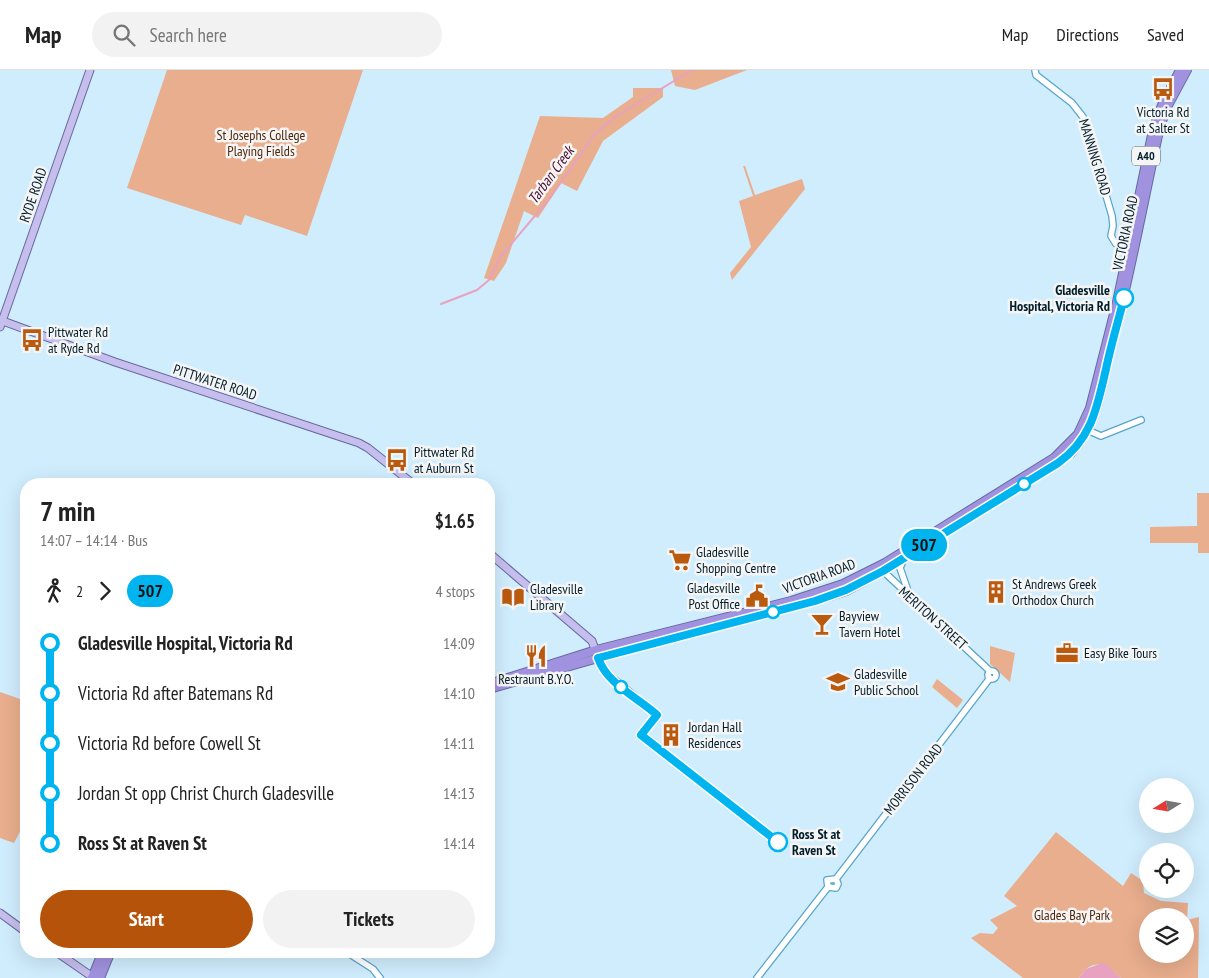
<!DOCTYPE html>
<meta charset="utf-8">
<style>
body{margin:0;font-family:"PT Sans Narrow",sans-serif;background:#f2f2f2;color:#222;height:100vh;display:flex;flex-direction:column;font-size:19px;white-space:nowrap}
*{box-sizing:border-box;margin:0}
p{font-size:16px;color:#767676}
.icon{flex:none;width:28px;height:28px;fill:none;stroke:currentColor;stroke-width:2;stroke-linecap:round;stroke-linejoin:round}
.map{position:relative;flex:1;overflow:hidden}
.sheet{position:absolute;left:20px;top:408px;width:475px;height:480px;display:flex;flex-direction:column;background:#fff;border-radius:20px;box-shadow:0 5px 20px #0002}
.sheet>*{flex:none}
.badge{padding:0 10px;border-radius:16px;font-size:18px;line-height:32px}
.needle{width:32px;rotate:259deg}
.fabs{position:absolute;left:1139px;top:708px;display:grid;gap:10px}
.fabs a{display:grid;place-items:center;width:55px;height:55px;border-radius:50%;background:#fff;box-shadow:0 5px 20px #0002;font-size:25px}
.map>.badge{position:absolute;translate:-50% -50%;box-shadow:0 0 0 2px #fff}
.legs{display:flex;align-items:center;gap:8px;height:55px;padding:0 20px;font-size:16px}
.legs p{margin-inline-start:auto}
.headline{display:flex;align-items:center;justify-content:space-between;height:85px;padding:0 20px}
h1{font-size:28px;font-weight:600;line-height:38px}
.action{display:flex;gap:10px;margin-top:auto;padding:10px 20px}
.action a{flex:1;height:58px;border-radius:30px;background:#b45309;color:#fff;font-size:20px;font-weight:600;line-height:58px;text-align:center}
.action a+a{background:#f2f2f2;color:#222}
ul{padding:0 20px;list-style:none}
li{display:flex;align-items:center;gap:18px;height:50px;font-size:19px}
li i{display:grid;place-items:center;width:8px;height:100%;margin:0 6px;background:currentColor}
li i::after{content:'';width:12px;height:12px;margin:-6px;border:4px solid;border-radius:50%;background:#fff}
li p{margin-inline-start:auto}
li:first-child i{background:linear-gradient(#0000 50%,currentColor 0)}
li:last-child i{background:linear-gradient(currentColor 50%,#0000 0)}
header{display:flex;align-items:center;gap:30px;box-sizing:border-box;height:70px;padding:0 25px;background:#fff;border-bottom:1px solid #e0e0e0}
header strong{font-size:24px}
nav{display:flex;gap:28px;margin-inline-start:auto;font-size:18px}
.search{width:350px;height:45px;background:#f2f2f2;display:flex;align-items:center;gap:12px;box-sizing:border-box;padding:0 18px;border-radius:28px;color:#767676;font-size:19px}
.map>svg:first-child{display:block}
</style>
<header>
<strong>Map</strong>
<div class="search"><svg class="icon" aria-label="search" viewBox="0 0 24 24"><circle cx="10" cy="10" r="6"/><path d="M15 15l6 6"/></svg>Search here</div>
<nav><a>Map</a><a>Directions</a><a>Saved</a></nav>
</header>
<div class="map">
<svg width="1209" height="908" viewBox="0 0 1209 908">
<rect width="100%" height="100%" fill="#d0edfd"/>
<g fill="#e8ae8d" fill-rule="evenodd">
<path d="M167,0H363L307,166L245,145L241,155L127,118Z"/>
<path d="M671,0H747L695,20L675,16Z"/>
<path d="M633,18H663V27L603,71L577,121L561,113L538,148L524,141L506,193L494,211L484,208L540,46L603,48L633,27Z"/>
<path d="M743,96H745L755,125L802,109L805,119L732,210L730,203L751,177L739,131L753,126Z"/>
<path d="M1197,423H1209V483H1198V473H1150V457L1197,456Z"/>
<path d="M990,576L1015,583L1010,612L990,594Z"/>
<path d="M937,609L963,630L957,638L932,617Z"/>
<path d="M0,622L26,631V750L14,773L0,768Z"/>
<path d="M1056,762L1123,816L1131,803L1143,811L1144,823L1161,831L1188,833L1187,850L1199,847L1198,908H1121C1106,893 1092,887 1079,908H1023L971,868L980,863L993,864L998,858L990,850L1017,836L1004,826ZM1148,846H1185V884H1148Z"/>
</g>
<path fill="#e9a1c1" d="M1102,893L1107,895L1121,908H1079L1086,899Z"/>
<g fill="none" stroke-linecap="round" stroke-linejoin="round">
<path stroke="#e9a1c1" stroke-width="2" d="M441,234L477,220L489,210L501,186L550,128L594,65L615,47L692,0"/>
<defs>
<g id="minor">
<path d="M1035,0L1036,5L1072,33L1083,47L1112,146L1113,156L1111,166L1116,174L1131,178"/>
<path d="M1085,359L1101,366L1141,350"/>
<path d="M904,488L900,498L909,524"/>
<path d="M883,497V501L990,601"/>
<circle cx="992" cy="605" r="4"/>
<path d="M836,809L990,608"/>
<path d="M828,817L836,818L838,814L836,809"/>
<path d="M828,817L827,810L836,809"/>
<path d="M345,881L373,899L380,908"/>
<path d="M757,908L828,817"/>
</g>
<g id="major">
<path d="M0,250L115,292L359,373L368,378L412,413"/>
<path d="M0,257L90,0"/>
<path d="M489,483L592,571L600,593L608,605L657,645"/>
<path d="M0,843L26,862"/>
<path d="M55,881L94,908"/>
</g>
<g id="highway">
<path d="M489,614L596,580L791,531L843,514L885,493L1054,388L1078,364L1090,338L1117,232L1153,60L1162,35L1180,0"/>
<path d="M489,619L598,588L815,531L846,521L883,501L1071,383C1099,353 1101,316 1111,278C1130,206 1143,134 1159,61L1166,39L1187,0"/>
<path d="M92,908L103,881"/>
<path d="M100,908L111,881"/>
</g>
</defs>
<use href="#minor" stroke="#59a5ca" stroke-width="8"/>
<use href="#major" stroke="#6869a0" stroke-width="9"/>
<use href="#highway" stroke="#6869a0" stroke-width="10"/>
<use href="#minor" stroke="#fff" stroke-width="5.5"/>
<use href="#major" stroke="#c6beec" stroke-width="7"/>
<use href="#highway" stroke="#a092df" stroke-width="8"/>
</g>
<g fill="none" stroke-linecap="round" stroke-linejoin="round">
<defs>
<path id="line-1" d="M778,772L641,665L657,645C637,627 607,614 598,588L815,531L846,520L883,501L1058,393C1092,369 1097,337 1106,299C1111,275 1118,252 1124,228"/>
</defs>
<use href="#line-1" stroke="#fff" stroke-width="11"/>
<use href="#line-1" stroke="#00b5ef" stroke-width="8"/>
</g>
<defs>
<symbol id="bus-bare" viewBox="-9 -9 18 18"><path d="M-5-6H5V4H4V6H2V4H-2V6H-4V4H-5ZM-3.5-4V0h7V-4ZM-3.5 1.2v1.5H-2V1.2ZM2 1.2v1.5H3.5V1.2Z" fill="#b95a0e" stroke="#f5f5f5" stroke-width="2.5" paint-order="stroke"/></symbol>
<symbol id="supermarket-bare" viewBox="-9 -9 18 18"><path d="M-6-5.5h2.5l.6 2H6L4.5 2H-2.5L-4.4-4H-6ZM-1.5 3.2a1.3 1.3 0 1 0 .1 0ZM3 3.2a1.3 1.3 0 1 0 .1 0Z" fill="#b95a0e" stroke="#f5f5f5" stroke-width="2.5" paint-order="stroke"/></symbol>
<symbol id="building-bare" viewBox="-9 -9 18 18"><path d="M-4-6H4V6H1V3H-1V6H-4ZM-2.5-4.3h1.7v1.8h-1.7ZM.8-4.3h1.7v1.8H.8ZM-2.5-1h1.7V.8h-1.7ZM.8-1h1.7V.8H.8Z" fill="#b95a0e" stroke="#f5f5f5" stroke-width="2.5" paint-order="stroke"/></symbol>
<symbol id="civic-bare" viewBox="-9 -9 18 18"><path d="M-.6-6.5H3V-4.5H.6V-3L4-1V1h2V6H-6V1h2V-1L-.6-3ZM-1.2 2.5V6h2.4V2.5Z" fill="#b95a0e" stroke="#f5f5f5" stroke-width="2.5" paint-order="stroke"/></symbol>
<symbol id="library-bare" viewBox="-9 -9 18 18"><path d="M-6-4Q-3-5.5-.7-3.5V5Q-3 3-6 4ZM6-4Q3-5.5 .7-3.5V5Q3 3 6 4Z" fill="#b95a0e" stroke="#f5f5f5" stroke-width="2.5" paint-order="stroke"/></symbol>
<symbol id="bar-bare" viewBox="-9 -9 18 18"><path d="M-6-5H6L.8 .8V4.5H3.5V6h-7V4.5H-.8V.8Z" fill="#b95a0e" stroke="#f5f5f5" stroke-width="2.5" paint-order="stroke"/></symbol>
<symbol id="office-bare" viewBox="-9 -9 18 18"><path d="M-6-3h4V-5.5h4V-3h4V5H-6ZM-1-4.5V-3h2v-1.5ZM-6 0V1H6V0Z" fill="#b95a0e" stroke="#f5f5f5" stroke-width="2.5" paint-order="stroke"/></symbol>
<symbol id="restaurant-bare" viewBox="-9 -9 18 18"><path d="M-5-6h1v4h1v-4h1v4h1v-4h1v5L-1.5 .5V6h-2V.5L-5-1ZM5-6V6H3V1.5H1.5Q1.5-4 5-6Z" fill="#b95a0e" stroke="#f5f5f5" stroke-width="2.5" paint-order="stroke"/></symbol>
<symbol id="school-bare" viewBox="-9 -9 18 18"><path d="M0-5L7-2L0 1L-7-2ZM-4 1L0 2.5L4 1V4Q0 6-4 4Z" fill="#b95a0e" stroke="#f5f5f5" stroke-width="2.5" paint-order="stroke"/></symbol>
</defs>
<g fill-rule="evenodd">
<use href="#bus-bare" x="1147" y="3" width="32" height="32"/>
<use href="#bus-bare" x="16" y="254" width="32" height="32"/>
<use href="#bus-bare" x="381" y="374" width="32" height="32"/>
<use href="#supermarket-bare" x="664" y="474" width="32" height="32"/>
<use href="#building-bare" x="980" y="506" width="32" height="32"/>
<use href="#civic-bare" x="741" y="510" width="32" height="32"/>
<use href="#library-bare" x="497" y="511" width="32" height="32"/>
<use href="#bar-bare" x="806" y="538" width="32" height="32"/>
<use href="#office-bare" x="1051" y="567" width="32" height="32"/>
<use href="#restaurant-bare" x="520" y="570" width="32" height="32"/>
<use href="#school-bare" x="822" y="596" width="32" height="32"/>
<use href="#building-bare" x="655" y="649" width="32" height="32"/>
</g>
<g fill="#fff" stroke="#00b5ef" stroke-width="2.5">
<circle cx="1124" cy="228" r="9"/>
<circle cx="1024" cy="414" r="6"/>
<circle cx="773" cy="542" r="6"/>
<circle cx="621" cy="617" r="6"/>
<circle cx="778" cy="772" r="9"/>
</g>
<g text-anchor="middle" stroke-width="5" stroke-linejoin="round" paint-order="stroke">
<rect fill="#f5f5f5" stroke="#4a5e68" stroke-width="1" x="1132" y="76.5" width="28" height="19" rx="4"/>
<g font-size="12" font-weight="bold" fill="#001e2c">
<text x="1146" y="90">A40</text>
</g>
<g font-size="14" fill="#001e2c" stroke="#f5f5f5" text-anchor="start">
<text x="1163" y="47" text-anchor="middle">Victoria Rd<tspan x="1163" dy="16">at Salter St</tspan></text>
<text x="48" y="267">Pittwater Rd<tspan x="48" dy="16">at Ryde Rd</tspan></text>
<text x="414" y="387">Pittwater Rd<tspan x="414" dy="16">at Auburn St</tspan></text>
<text x="696" y="487">Gladesville<tspan x="696" dy="16">Shopping Centre</tspan></text>
<text x="1012" y="519">St Andrews Greek<tspan x="1012" dy="16">Orthodox Church</tspan></text>
<text x="740" y="523" text-anchor="end">Gladesville<tspan x="740" dy="16">Post Office</tspan></text>
<text x="530" y="524">Gladesville<tspan x="530" dy="16">Library</tspan></text>
<text x="839" y="551">Bayview<tspan x="839" dy="16">Tavern Hotel</tspan></text>
<text x="1084" y="588">Easy Bike Tours</text>
<text x="854" y="609">Gladesville<tspan x="854" dy="16">Public School</tspan></text>
<text x="536" y="614" text-anchor="middle">Restraunt B.Y.O.</text>
<text x="688" y="662">Jordan Hall<tspan x="688" dy="16">Residences</tspan></text>
</g>
<g font-size="14" fill="#502609" stroke="#f5f5f5">
<text x="261" y="70">St Josephs College<tspan x="261" dy="16">Playing Fields</tspan></text>
<text x="1072" y="850">Glades Bay Park</text>
</g>
<g font-size="14" fill="#001e2c" stroke="#f5f5f5">
<text transform="translate(1095 87) rotate(73)" y="5">MANNING ROAD</text>
<text transform="translate(33 125) rotate(-71)" y="5">RYDE ROAD</text>
<text transform="translate(1125 163) rotate(-78)" y="5">VICTORIA ROAD</text>
<text transform="translate(215 312) rotate(18)" y="5">PITTWATER ROAD</text>
<text transform="translate(819 506) rotate(-20)" y="5">VICTORIA ROAD</text>
<text transform="translate(933 548) rotate(42)" y="5">MERITON STREET</text>
<text transform="translate(913 709) rotate(-52)" y="5">MORRISON ROAD</text>
</g>
<g font-size="14" font-weight="bold" fill="#001e2c" stroke="#f5f5f5" text-anchor="end">
<text x="1110" y="225">Gladesville<tspan x="1110" dy="16">Hospital, Victoria Rd</tspan></text>
<text x="792" y="769" text-anchor="start">Ross St at<tspan x="792" dy="16">Raven St</tspan></text>
</g>
<g font-size="15" font-style="italic" fill="#4b0d30" stroke="#f5f5f5">
<text transform="translate(551 105) rotate(-54)" y="5">Tarban Creek</text>
</g>
</g>
</svg>
<div class="fabs">
<a><svg class="needle" viewBox="-14 -14 28 28"><path d="M0-13l5 13h-10z" fill="#e53935"/><path d="M0 13l5-13h-10z" fill="#767676"/></svg></a>
<a><svg class="icon" aria-label="locate" viewBox="0 0 24 24"><circle cx="12" cy="12" r="6"/><path d="M12 2v4M12 18v4M2 12h4M18 12h4"/></svg></a>
<a><svg class="icon" aria-label="layers" viewBox="0 0 24 24"><path d="M12 4l9 5-9 5-9-5zM3 14l9 5 9-5"/></svg></a>
</div>
<b class="badge" style="left:924px;top:475px;background:#00b5ef;color:#111">507</b>
<section class="sheet">
<div class="headline"><div><h1>7 min</h1><p>14:07 – 14:14 · Bus</p></div><b>$1.65</b></div>
<div class="legs"><svg class="icon" aria-label="walk" viewBox="0 0 24 24"><circle cx="13" cy="4" r="2"/><path d="M13 8l-2 6 4 7M11 14l-3 7M7 12l3-4h3l4 4"/></svg>2<svg class="icon" aria-label="forward" viewBox="0 0 24 24"><path d="M9 5l7 7-7 7"/></svg><b class="badge" style="background:#00b5ef;color:#111">507</b><p>4 stops</p></div>
<ul>
<li><i style="color:#00b5ef"></i><b>Gladesville Hospital, Victoria Rd</b><p>14:09</p></li>
<li><i style="color:#00b5ef"></i><span>Victoria Rd after Batemans Rd</span><p>14:10</p></li>
<li><i style="color:#00b5ef"></i><span>Victoria Rd before Cowell St</span><p>14:11</p></li>
<li><i style="color:#00b5ef"></i><span>Jordan St opp Christ Church Gladesville</span><p>14:13</p></li>
<li><i style="color:#00b5ef"></i><b>Ross St at Raven St</b><p>14:14</p></li>
</ul>
<div class="action"><a>Start</a><a>Tickets</a></div>
</section>
</div>
